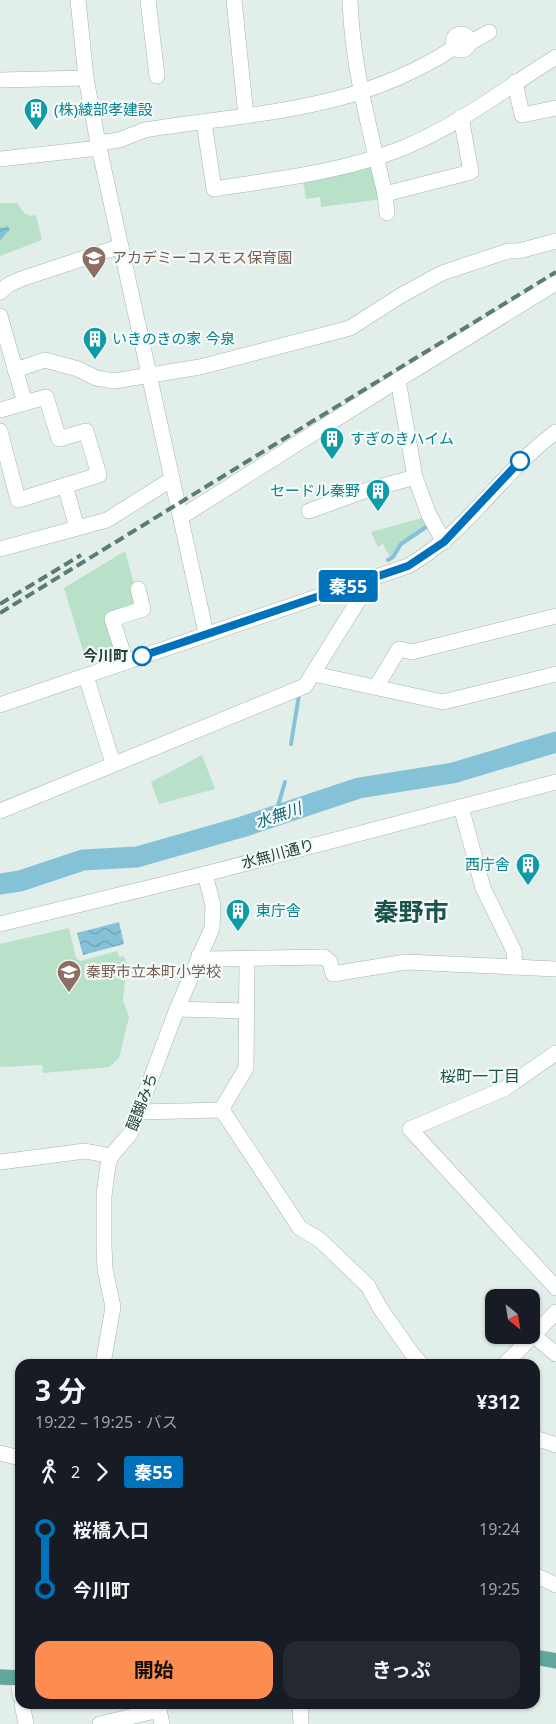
<!DOCTYPE html>
<html lang="ja">
<meta charset="utf-8">
<style>
body{margin:0;font-family:"Noto Sans","Noto Sans JP",sans-serif;background:#242831;color:#f1f3f6;height:100vh;display:flex;flex-direction:column;font-size:19px;white-space:nowrap}
*{box-sizing:border-box;margin:0}
p{font-size:16px;color:#9ea1a6}
.icon{flex:none;width:28px;height:28px;fill:none;stroke:currentColor;stroke-width:2;stroke-linecap:round;stroke-linejoin:round}
.map{position:relative;flex:1;overflow:hidden}
.details{position:absolute;left:15px;top:1359px;width:525px;height:350px;display:flex;flex-direction:column;background:#171b24;border-radius:15px;box-shadow:0 1px 4px #0004}
.details>*{flex:none}
.badge{padding:0 10px;border-radius:4px;font-size:18px;line-height:32px}
.needle{width:32px;rotate:150deg}
.fabs{position:absolute;left:485px;top:1289px;display:grid;gap:10px}
.fabs a{display:grid;place-items:center;width:55px;height:55px;border-radius:10px;background:#171b24;box-shadow:0 1px 4px #0004;font-size:25px}
.map>.badge{position:absolute;translate:-50% -50%;box-shadow:0 0 0 2px #fff}
.legs{display:flex;align-items:center;gap:8px;height:55px;padding:0 20px;font-size:16px}
.legs p{margin-inline-start:auto}
.summary{display:flex;align-items:center;justify-content:space-between;height:85px;padding:0 20px}
h1{font-size:28px;font-weight:700;line-height:38px}
.cta{display:flex;gap:10px;margin-top:auto;padding:10px 20px}
.cta a{flex:1;height:58px;border-radius:15px;background:#fd8c51;color:#111;font-size:20px;font-weight:700;line-height:58px;text-align:center}
.cta a+a{background:#242831;color:#f1f3f6}
ul{padding:0 20px;list-style:none}
li{display:flex;align-items:center;gap:18px;height:60px;font-size:19px}
li i{display:grid;place-items:center;width:8px;height:100%;margin:0 6px;background:currentColor}
li i::after{content:'';width:12px;height:12px;margin:-6px;border:4px solid;border-radius:50%;background:#171b24}
li p{margin-inline-start:auto}
li:first-child i{background:linear-gradient(#0000 50%,currentColor 0)}
li:last-child i{background:linear-gradient(currentColor 50%,#0000 0)}
.map>svg:first-child{display:block}
</style>
<div class="map">
<svg width="556" height="1724" viewBox="0 0 556 1724">
<defs>
<pattern id="water-waves" width="16" height="10" patternUnits="userSpaceOnUse" patternTransform="scale(1.25)"><rect width="16" height="10" fill="#86c2d7"/><path d="M0 5q4-4 8 0t8 0" fill="none" stroke="#6d9fb0"/></pattern>
</defs>
<rect width="100%" height="100%" fill="#e2eeea"/>
<g fill="#b9e0c8">
<path d="M370,164L382,199L321,207L320,197L306,199L303,180Z"/>
<path d="M0,203H17L24,213L30,216L36,215L42,240L0,256Z"/>
<path d="M425,517L429,524L401,542L390,557L383,544L378,547L371,532Z"/>
<path d="M125,551L139,603L107,613L117,650L86,661L64,588Z"/>
<path d="M202,755L215,789L159,804L151,782Z"/>
<path d="M69,928L76,958L80,961L117,951L119,957L123,956L127,963L123,1000L129,1017L119,1058L109,1067L43,1073L42,1065L0,1067V944Z"/>
</g>
<g fill="url(#water-waves)">
<path d="M6,225L10,229L0,241V227L5,228Z"/>
<path d="M119,922L124,944L83,955L77,933Z"/>
</g>
<g fill="none" stroke-linecap="round" stroke-linejoin="round">
<g stroke="#86c2d7" stroke-width="4">
<path d="M388,560L393,557L401,544L429,525"/>
<path d="M291,744L299,695"/>
<path d="M275,816L285,782"/>
</g>
<path stroke="#86c2d7" stroke-width="21" d="M0,884L20,881L83,860L137,857L242,827L359,788L453,773L556,742"/>
<defs>
<g id="minor">
<path d="M78,0L86,78L98,143L206,633"/>
<path d="M148,0L157,76"/>
<path d="M234,0L246,116"/>
<path d="M350,0C352,66 370,130 385,194L471,172L461,117"/>
<circle cx="461" cy="42" r="8"/>
<path d="M468,44L489,32"/>
<path d="M0,80L86,78"/>
<path d="M515,82L522,115L556,108"/>
<path d="M204,122L214,189C278,179 343,172 403,148C457,126 506,88 556,57"/>
<path d="M98,143L119,140L145,130C257,112 356,112 455,47"/>
<path d="M0,159L99,148"/>
<path d="M385,194L387,213"/>
<path d="M0,292L8,285L21,279L121,246"/>
<path d="M0,316L25,403"/>
<path d="M15,370L45,360L78,369L96,378L114,381L200,367L350,328L400,296L442,273L508,251H519L556,241"/>
<path d="M398,380L415,477L429,515L444,542"/>
<path d="M0,410L46,397L59,439L86,431L99,475L18,500L0,431"/>
<path d="M65,485L77,528"/>
<path d="M309,511L361,492L415,477"/>
<path d="M181,517L398,380L556,283"/>
<path d="M0,549L107,520L172,479"/>
<path d="M126,662L112,619L143,609L138,589"/>
<path d="M314,674L443,702L556,674"/>
<path d="M86,676L113,764"/>
<path d="M376,687L399,649L412,652L556,616"/>
<path d="M0,705L408,566C469,531 500,473 556,432"/>
<path d="M461,807L483,888L514,951L515,967"/>
<path d="M0,811L305,686L373,577"/>
<path d="M0,924L205,874L556,782"/>
<path d="M199,955L207,959L324,957L330,962L333,974L406,962L556,969"/>
<path d="M247,959L246,1068L224,1105V1113L300,1228L320,1240L368,1286L380,1308L413,1355L421,1364"/>
<path d="M177,1009L246,1011"/>
<path d="M556,1053L504,1089L410,1129L556,1288"/>
<path d="M138,1112L223,1110"/>
<path d="M0,1162L85,1151L111,1156"/>
<path d="M533,1335L556,1354"/>
<path d="M103,1364L113,1307L105,1269L104,1246V1196L108,1165L111,1156L130,1134L177,1009L212,928L213,905L205,874"/>
<path d="M505,1364L556,1312"/>
<path d="M535,1438L556,1445"/>
<path d="M0,1453L20,1458"/>
<path d="M535,1575L556,1585"/>
<path d="M18,1678L20,1695"/>
<path d="M22,1704L26,1724"/>
<path d="M300,1704L301,1724"/>
<path d="M100,1724L159,1710L162,1724"/>
</g>
<g id="major">
<path d="M535,1657L556,1661"/>
<path d="M0,1677L20,1678"/>
</g>
</defs>
<use href="#minor" stroke="#a4b6b2" stroke-width="16"/>
<use href="#major" stroke="#c1cac8" stroke-width="16"/>
<use href="#minor" stroke="#fff" stroke-width="15"/>
<use href="#major" stroke="#63a79c" stroke-width="15"/>
<g stroke="#5b7c76" stroke-width="4" stroke-dasharray="10 5" stroke-linecap="butt">
<path d="M0,604L81,555"/>
<path d="M0,613L556,272"/>
</g>
</g>
<g fill="none" stroke-linecap="round" stroke-linejoin="round">
<defs>
<path id="line-1" d="M142,656L408,566L444,542L520,461"/>
</defs>
<use href="#line-1" stroke="#fff" stroke-width="11"/>
<use href="#line-1" stroke="#0072bc" stroke-width="8"/>
</g>
<defs>
<symbol id="building-pin" viewBox="-11 -11 22 30"><path d="M0 17L-7.5 6A9.5 9.5 0 1 1 7.5 6Z" fill="#0f9aa8" stroke="#f3faf7"/><path d="M-4-6H4V6H1V3H-1V6H-4ZM-2.5-4.3h1.7v1.8h-1.7ZM.8-4.3h1.7v1.8H.8ZM-2.5-1h1.7V.8h-1.7ZM.8-1h1.7V.8H.8Z" fill="#fff"/></symbol>
<symbol id="school-pin" viewBox="-11 -11 22 30"><path d="M0 17L-7.5 6A9.5 9.5 0 1 1 7.5 6Z" fill="#8d6e63" stroke="#f3faf7"/><path d="M0-5L7-2L0 1L-7-2ZM-4 1L0 2.5L4 1V4Q0 6-4 4Z" fill="#fff"/></symbol>
</defs>
<g fill-rule="evenodd">
<use href="#building-pin" x="22" y="96" width="28" height="38"/>
<use href="#school-pin" x="80" y="244" width="28" height="38"/>
<use href="#building-pin" x="81" y="325" width="28" height="38"/>
<use href="#building-pin" x="318" y="425" width="28" height="38"/>
<use href="#building-pin" x="364" y="477" width="28" height="38"/>
<use href="#building-pin" x="514" y="851" width="28" height="38"/>
<use href="#building-pin" x="224" y="897" width="28" height="38"/>
<use href="#school-pin" x="55" y="958" width="28" height="38"/>
</g>
<g fill="#fff" stroke="#0072bc" stroke-width="2.5">
<circle cx="520" cy="461" r="9"/>
<circle cx="142" cy="656" r="9"/>
</g>
<g text-anchor="middle" stroke-width="4.5" stroke-linejoin="round" paint-order="stroke">
<g font-size="15" fill="#0d838f" stroke="#f3faf7" text-anchor="start">
<text x="54" y="115">(株)綾部孝建設</text>
<text x="112" y="344">いきのきの家 今泉</text>
<text x="350" y="444">すぎのきハイム</text>
<text x="360" y="496" text-anchor="end">セードル秦野</text>
<text x="510" y="870" text-anchor="end">西庁舎</text>
<text x="256" y="916">東庁舎</text>
</g>
<g font-size="15" fill="#785e54" stroke="#f3faf7" text-anchor="start">
<text x="112" y="263">アカデミーコスモス保育園</text>
<text x="86" y="977">秦野市立本町小学校</text>
</g>
<g font-size="15" font-weight="bold" fill="#20403b" stroke="#f3faf7" text-anchor="end">
<text x="128" y="661">今川町</text>
</g>
<g font-size="15" fill="#20403b" stroke="#f3faf7">
<text transform="translate(278 854) rotate(-15)" y="5">水無川通り</text>
<text transform="translate(142 1102) rotate(-69)" y="5">醍醐みち</text>
</g>
<g font-size="16" font-style="italic" fill="#156581" stroke="#f3faf7">
<text transform="translate(278 815) rotate(-19)" y="6">水無川</text>
</g>
<g font-size="16" fill="#1b544c" stroke="#f3faf7">
<text x="480" y="1082">桜町一丁目</text>
</g>
<g font-size="25" font-weight="bold" fill="#1b544c" stroke="#f3faf7">
<text x="411" y="921">秦野市</text>
</g>
</g>
</svg>
<div class="fabs">
<a><svg class="needle" viewBox="-14 -14 28 28"><path d="M0-13l5 13h-10z" fill="#e53935"/><path d="M0 13l5-13h-10z" fill="#9ea1a6"/></svg></a>
</div>
<b class="badge" style="left:348px;top:586px;background:#0072bc;color:#fff">秦55</b>
<section class="details">
<div class="summary"><div><h1>3 分</h1><p>19:22 – 19:25 · バス</p></div><b>¥312</b></div>
<div class="legs"><svg class="icon" aria-label="walk" viewBox="0 0 24 24"><circle cx="13" cy="4" r="2"/><path d="M13 8l-2 6 4 7M11 14l-3 7M7 12l3-4h3l4 4"/></svg>2<svg class="icon" aria-label="forward" viewBox="0 0 24 24"><path d="M9 5l7 7-7 7"/></svg><b class="badge" style="background:#0072bc;color:#fff">秦55</b></div>
<ul>
<li><i style="color:#0072bc"></i><b>桜橋入口</b><p>19:24</p></li>
<li><i style="color:#0072bc"></i><b>今川町</b><p>19:25</p></li>
</ul>
<div class="cta"><a>開始</a><a>きっぷ</a></div>
</section>
</div>
